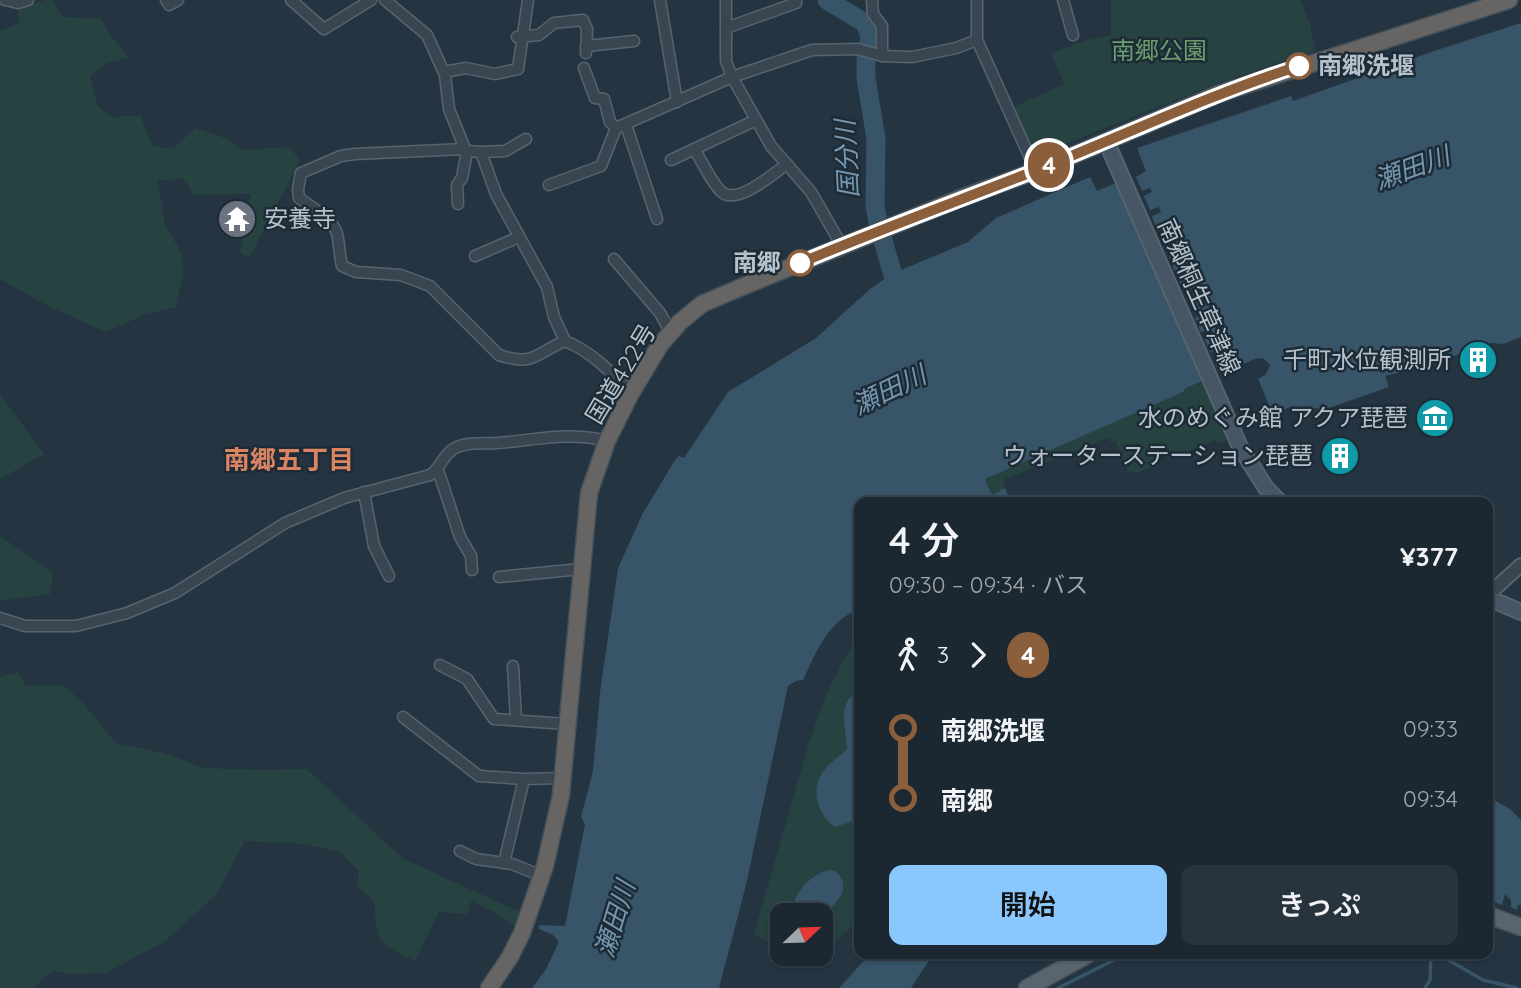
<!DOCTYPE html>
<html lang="ja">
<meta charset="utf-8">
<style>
body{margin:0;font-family:Quicksand,"Noto Sans JP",sans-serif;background:#28343d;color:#f1f3f6;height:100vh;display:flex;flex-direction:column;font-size:26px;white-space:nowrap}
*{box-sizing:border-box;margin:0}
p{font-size:23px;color:#a0a6ab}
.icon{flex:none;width:38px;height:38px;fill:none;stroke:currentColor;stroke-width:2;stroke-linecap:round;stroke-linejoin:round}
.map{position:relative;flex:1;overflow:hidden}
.details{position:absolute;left:854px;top:497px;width:639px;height:462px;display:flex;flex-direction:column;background:#1b2831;border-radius:14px;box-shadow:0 2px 5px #0004,0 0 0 2px #39444d}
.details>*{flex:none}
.badge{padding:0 14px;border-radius:23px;font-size:24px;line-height:46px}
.needle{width:46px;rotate:67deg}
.controls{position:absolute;left:770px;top:903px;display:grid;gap:14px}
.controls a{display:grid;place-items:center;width:63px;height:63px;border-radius:14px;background:#1b2831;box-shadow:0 2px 5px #0004,0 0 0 2px #39444d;font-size:35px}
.map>.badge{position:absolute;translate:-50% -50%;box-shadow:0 0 0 4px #fff}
.legs{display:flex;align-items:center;gap:10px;height:77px;padding:0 35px;font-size:23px}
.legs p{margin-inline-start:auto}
.headline{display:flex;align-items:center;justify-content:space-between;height:119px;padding:0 35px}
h1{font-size:38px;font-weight:600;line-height:52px}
.primary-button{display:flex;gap:14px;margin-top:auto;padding:14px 35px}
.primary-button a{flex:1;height:80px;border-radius:14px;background:#89c7fc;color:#111;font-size:28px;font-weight:600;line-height:80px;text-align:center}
.primary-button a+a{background:#28343d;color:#f1f3f6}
ul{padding:0 35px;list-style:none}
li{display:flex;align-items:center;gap:24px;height:70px;font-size:26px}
li i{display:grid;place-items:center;width:10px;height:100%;margin:0 9px;background:currentColor}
li i::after{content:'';width:18px;height:18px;margin:-9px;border:5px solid;border-radius:50%;background:#1b2831}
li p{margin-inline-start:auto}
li:first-child i{background:linear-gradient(#0000 50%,currentColor 0)}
li:last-child i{background:linear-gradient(currentColor 50%,#0000 0)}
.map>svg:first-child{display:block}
</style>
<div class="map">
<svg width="1521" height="988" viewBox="0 0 1521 988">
<rect width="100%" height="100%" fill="#243541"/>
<g fill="#264241">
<path d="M46,0H53L62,17L101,19L108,32L129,58L105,64L90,76L98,106L111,117L140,115L153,146L173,149L195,128L225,138L243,150L290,147L300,161L249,258L240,253L251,194L194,195L183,179L158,180L165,225L181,252L184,272L176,307L146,314L106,332L50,307L0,279V31L19,23L18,8Z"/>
<path d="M1111,0H1300L1310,23L1315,51L1221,82L1033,157L1011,108L1064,84L1051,53L1087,40L1111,35Z"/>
<path d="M1202,382L1227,440L1221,443L1215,440L1168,460L1166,455L1157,459L1158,464L1138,472H1128L1115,441L1110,442L1108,438L1003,480L1005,488L992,495L986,482L989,476L1183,392L1185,388Z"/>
<path d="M0,394L44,454L0,479Z"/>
<path d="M0,530L1,537L53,572L50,594L0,601Z"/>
<path d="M859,638V920L809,965L789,954H821V915H782V950L754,934L810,739L828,690L853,643Z"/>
<path d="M18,672L25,685H63L83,703L116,743L163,753L205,768L265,770L307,769L402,858L520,912L519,923L512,925L494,912L471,901L467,914L439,912L415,961C376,942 378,945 374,901L357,886L359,871L340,852L305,844L245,841L216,895L164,942L106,973L71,974L52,971L33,988H0V677Z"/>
</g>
<g fill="#385469">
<path d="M1521,23V337L1503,344L1491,343L1425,366L1385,376L1389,387L1326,409L1290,407L1273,415L1258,379L1266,374L1270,365L1263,358L1255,359L1186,388L1183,392L987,478L986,482L992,495L1005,488L1011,502H859V609C827,622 817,651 803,680L796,681L788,686L746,885L719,988H532L546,969L559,942L553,935L539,929V925L565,926L585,824L581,817L593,771L600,692L618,568L643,513L675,460L679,456L684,458L728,392L816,338L869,290L887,277L881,252L891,247L901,270L968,242L996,218L1090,177L1097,191L1146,171L1137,148L1291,96L1293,101L1434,51Z"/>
<path d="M859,692V743L853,748L854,755L859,762V813L853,821L835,827C816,813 809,787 826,768C833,760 841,756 847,749C847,731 835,700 859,692Z"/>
<path d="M1488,797L1510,809L1521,820V905H1518L1517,910L1511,907V900L1505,894L1502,905L1492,901L1493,891L1488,890Z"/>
<path d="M829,870L835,871C855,888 835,904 821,918V915H794C789,896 811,874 829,870Z"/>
<path d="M870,954H933L911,988H839Z"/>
</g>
<path fill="#243541" d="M1142,169L1143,173L1136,177L1142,191L1150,188L1152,192L1144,196L1150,210L1159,207L1161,212L1152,216L1157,230L1167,227L1169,232L1160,236L1167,252L1176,248L1178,252L1169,257L1175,272L1185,269L1186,273L1178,277L1184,292L1193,288L1195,293L1186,297L1193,312L1202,308L1204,314L1195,318L1201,332L1211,329L1213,334L1204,338L1210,352L1219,349L1222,355L1213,359L1219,372L1228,368L1230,373L1203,385L1116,180Z"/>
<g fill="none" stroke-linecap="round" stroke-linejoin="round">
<g stroke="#385469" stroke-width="3.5">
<path d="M1438,954L1483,980L1517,988"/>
<path d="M1058,988L1126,954"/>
<path d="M1425,988L1430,980L1431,954"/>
</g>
<path stroke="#385469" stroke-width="19" d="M827,0L865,23L870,36L866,60V78L876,139L875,205L878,223L893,275"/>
<defs>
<g id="minor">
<path d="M5,0L18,3L28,0"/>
<path d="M166,0L169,5L178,0"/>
<path d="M291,0L324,29L371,0"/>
<path d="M385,0L427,35L445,75L449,109L465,149"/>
<path d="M660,0L677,102"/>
<path d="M726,0V61L732,77L771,146L811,192L842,246"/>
<path d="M872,0L873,14L882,26V56"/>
<path d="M977,0V40L1036,171"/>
<path d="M1063,0L1073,35"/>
<path d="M726,28L796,3V0"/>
<path d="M517,37L539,35L554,23L583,20L587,29L586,53"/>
<path d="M586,46L634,41"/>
<path d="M584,68L595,98L604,99L610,122L616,128"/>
<path d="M444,72L466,68L495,74L518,69L528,0"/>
<path d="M626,125L657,219"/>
<path d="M695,150C701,160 714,187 723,193C739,204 774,173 787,164"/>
<path d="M481,152L505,151L526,139"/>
<path d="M671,160L756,120"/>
<path d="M549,185L601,166L616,128L732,77L812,50L858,49L882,56L912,57L956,48L977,40"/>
<path d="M458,204L457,185L462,178L467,151"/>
<path d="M475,256L519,237"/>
<path d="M614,259L660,313L671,333"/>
<path d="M565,341C536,353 534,367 499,355L430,286L401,275L356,272L342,266C340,256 339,247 338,238C336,219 313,209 299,198L298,189L301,173L341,156L355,154L465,149L467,151L481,152L496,194L547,287L554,317L565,341C591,351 612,373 631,393"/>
<path d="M438,470L460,537L471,556L472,570"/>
<path d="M364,492L374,546L389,576"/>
<path d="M499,577L581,569"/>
<path d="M0,618L25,626H76L127,613L175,593L285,523L344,498L430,475C441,468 443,454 455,448C468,441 485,444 498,443C535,440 570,431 607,441"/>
<path d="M440,665L467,679L494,719L567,724"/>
<path d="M513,666L516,720"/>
<path d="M403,717L479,776L524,779L562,778"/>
<path d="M460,851L476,859L512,864L542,876"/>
<path d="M504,863L524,779"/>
</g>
<path id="tertiary" d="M1488,595L1521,565"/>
<g id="secondary">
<path d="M1106,141L1240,447L1266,488L1280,502"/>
<path d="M1488,598L1521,612"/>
</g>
<g id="primary">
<path d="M1488,915L1521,927"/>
<path d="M1027,988L1089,954"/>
</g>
<path id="trunk" d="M489,988L510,957L522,933L545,866L561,795L589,493L607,441L631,393L660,345L680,322L702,304L744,286L961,198L1036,171L1218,94L1509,0"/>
</defs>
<use href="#minor" stroke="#56646e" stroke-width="13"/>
<use href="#tertiary" stroke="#56646e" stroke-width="16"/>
<use href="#secondary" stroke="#56646e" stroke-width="18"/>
<use href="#primary" stroke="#45525d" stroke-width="19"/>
<use href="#trunk" stroke="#43515b" stroke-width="19"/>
<use href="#minor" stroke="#394651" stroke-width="10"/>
<use href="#tertiary" stroke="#394651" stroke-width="12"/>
<use href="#secondary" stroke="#465664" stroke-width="14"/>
<use href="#primary" stroke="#576571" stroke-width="16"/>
<use href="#trunk" stroke="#676563" stroke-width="16"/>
</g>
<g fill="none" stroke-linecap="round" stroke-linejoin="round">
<defs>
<path id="line-1" d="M800,263C878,230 958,201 1037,170C1125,135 1209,95 1299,66"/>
</defs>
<use href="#line-1" stroke="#fff" stroke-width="16"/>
<use href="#line-1" stroke="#8b5e3c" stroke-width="10"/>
</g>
<defs>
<symbol id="temple-disc" viewBox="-11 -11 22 22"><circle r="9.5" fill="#6b7280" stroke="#1d2b36"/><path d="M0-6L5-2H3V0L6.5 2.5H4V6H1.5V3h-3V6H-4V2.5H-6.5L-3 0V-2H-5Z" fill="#fff"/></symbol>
<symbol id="building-disc" viewBox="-11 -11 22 22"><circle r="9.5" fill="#0f9aa8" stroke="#1d2b36"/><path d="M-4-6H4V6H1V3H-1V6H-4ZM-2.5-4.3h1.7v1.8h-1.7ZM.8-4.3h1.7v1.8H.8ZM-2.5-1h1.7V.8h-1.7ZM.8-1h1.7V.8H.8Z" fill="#fff"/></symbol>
<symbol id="museum-disc" viewBox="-11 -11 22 22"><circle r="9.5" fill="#0f9aa8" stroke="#1d2b36"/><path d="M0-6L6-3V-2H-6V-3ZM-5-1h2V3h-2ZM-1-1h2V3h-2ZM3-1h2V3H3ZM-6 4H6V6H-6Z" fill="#fff"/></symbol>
</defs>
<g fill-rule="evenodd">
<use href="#temple-disc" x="215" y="197" width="44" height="44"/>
<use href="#building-disc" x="1456" y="338" width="44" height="44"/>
<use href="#museum-disc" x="1413" y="396" width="44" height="44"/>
<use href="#building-disc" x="1318" y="434" width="44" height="44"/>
</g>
<g fill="#fff" stroke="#8b5e3c" stroke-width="3.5">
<circle cx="1299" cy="66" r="12"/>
<circle cx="800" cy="263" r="12"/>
</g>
<g text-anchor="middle" stroke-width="5" stroke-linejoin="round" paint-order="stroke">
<g font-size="24" fill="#6b9d6f" stroke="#1d2b36">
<text x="1159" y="59">南郷公園</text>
</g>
<g font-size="24" font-weight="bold" fill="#b5c1cb" stroke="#1d2b36" text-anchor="start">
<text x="1318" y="74">南郷洗堰</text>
<text x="781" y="271" text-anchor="end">南郷</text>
</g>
<g font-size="24" fill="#b5c1cb" stroke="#1d2b36" text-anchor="end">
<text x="264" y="227" text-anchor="start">安養寺</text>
<text x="1451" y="368">千町水位観測所</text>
<text x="1408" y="426">水のめぐみ館 アクア琵琶</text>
<text x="1313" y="464">ウォーターステーション琵琶</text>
</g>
<g font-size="24" fill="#b5c1cb" stroke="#1d2b36">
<text transform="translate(1199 297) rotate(66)" y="8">南郷桐生草津線</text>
<text transform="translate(621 374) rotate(-59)" y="8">国道422号</text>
</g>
<g font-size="26" font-style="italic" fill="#7496af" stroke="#1d2b36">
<text transform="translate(847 159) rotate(-93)" y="9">国分川</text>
<text transform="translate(1412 168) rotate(-20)" y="9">瀬田川</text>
<text transform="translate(889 390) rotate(-26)" y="9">瀬田川</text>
<text transform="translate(615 919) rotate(-73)" y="9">瀬田川</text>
</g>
<g font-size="26" font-weight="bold" fill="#da8462" stroke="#1d2b36">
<text x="289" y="469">南郷五丁目</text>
</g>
</g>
</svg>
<div class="controls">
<a><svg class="needle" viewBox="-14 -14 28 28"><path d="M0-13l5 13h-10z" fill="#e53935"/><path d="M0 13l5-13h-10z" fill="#a0a6ab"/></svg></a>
</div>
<b class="badge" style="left:1049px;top:165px;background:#8b5e3c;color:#fff">4</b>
<section class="details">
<div class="headline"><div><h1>4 分</h1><p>09:30 – 09:34 · バス</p></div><b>¥377</b></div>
<div class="legs"><svg class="icon" aria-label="walk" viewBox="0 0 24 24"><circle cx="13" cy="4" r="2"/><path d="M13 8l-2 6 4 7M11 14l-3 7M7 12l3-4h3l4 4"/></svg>3<svg class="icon" aria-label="forward" viewBox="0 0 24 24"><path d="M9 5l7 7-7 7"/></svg><b class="badge" style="background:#8b5e3c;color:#fff">4</b></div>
<ul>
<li><i style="color:#8b5e3c"></i><b>南郷洗堰</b><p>09:33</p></li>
<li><i style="color:#8b5e3c"></i><b>南郷</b><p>09:34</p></li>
</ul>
<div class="primary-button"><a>開始</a><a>きっぷ</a></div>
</section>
</div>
